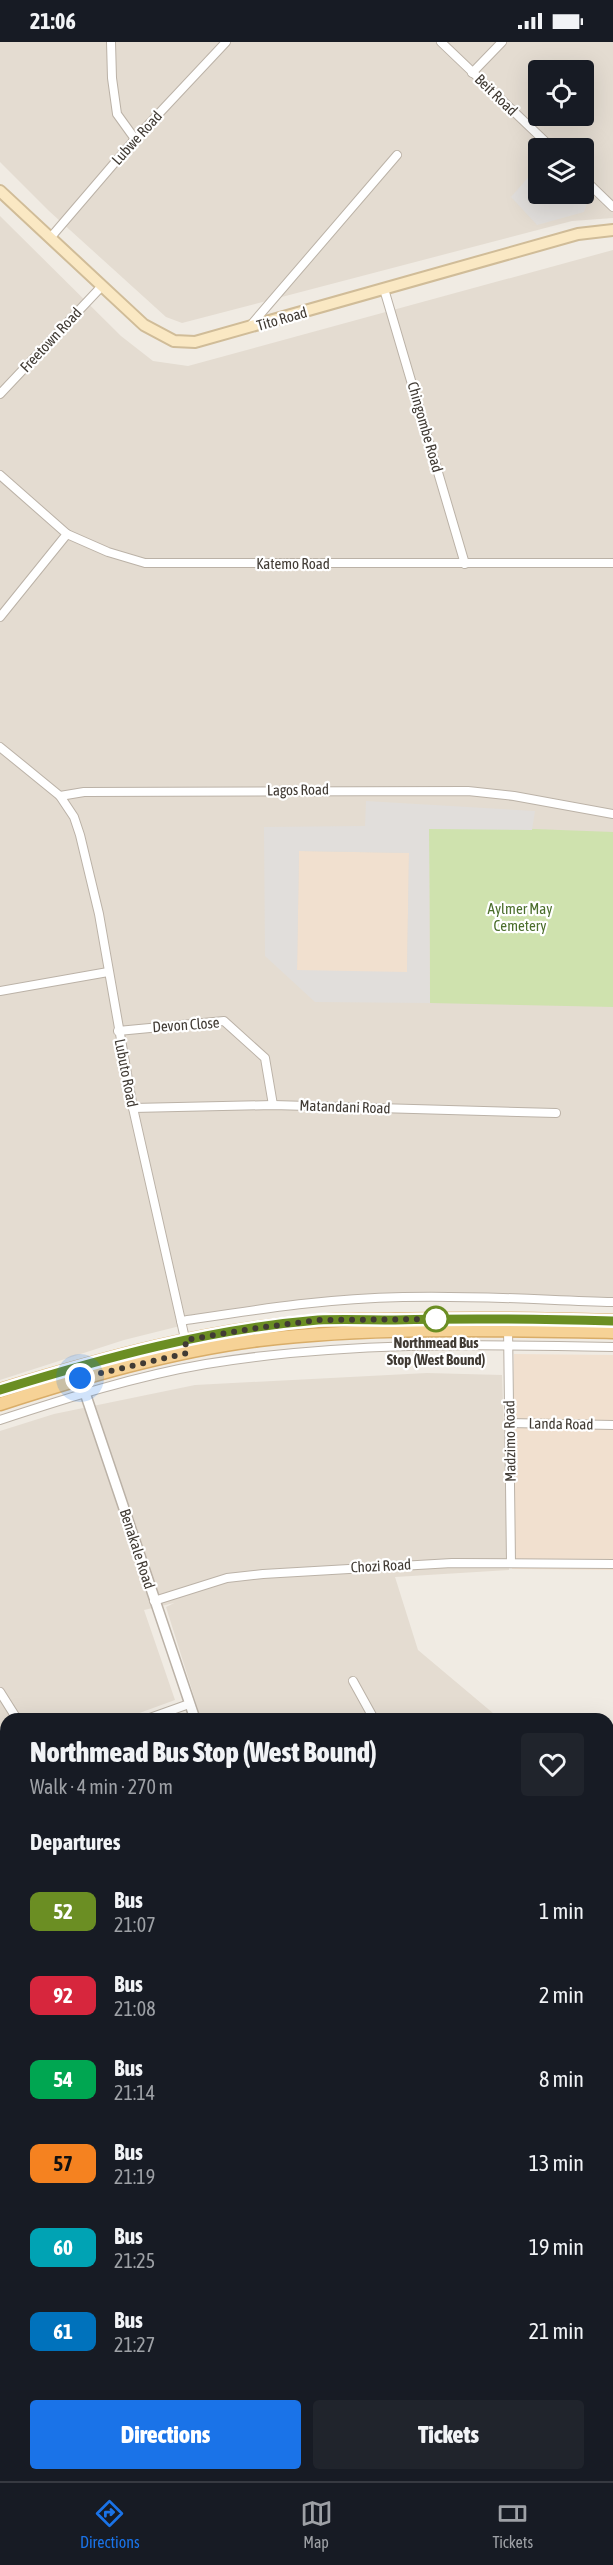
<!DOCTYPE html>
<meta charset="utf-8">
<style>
body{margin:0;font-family:"Asap Condensed",sans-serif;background:#20242c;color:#f1f3f6;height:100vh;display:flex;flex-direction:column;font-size:22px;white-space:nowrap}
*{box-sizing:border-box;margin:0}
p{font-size:20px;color:#9ea1a6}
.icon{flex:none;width:33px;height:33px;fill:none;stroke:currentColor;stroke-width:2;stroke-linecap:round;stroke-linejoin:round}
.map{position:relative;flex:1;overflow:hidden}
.panel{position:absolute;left:0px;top:1671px;width:614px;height:768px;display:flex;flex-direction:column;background:#171b24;border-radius:18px 18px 0 0;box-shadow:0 6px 24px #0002}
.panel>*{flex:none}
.badge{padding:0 12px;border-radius:9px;font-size:21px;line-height:39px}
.tools{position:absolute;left:528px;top:18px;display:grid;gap:12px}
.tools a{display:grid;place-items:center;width:66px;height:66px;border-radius:6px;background:#171b24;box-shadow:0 6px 24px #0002;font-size:30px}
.you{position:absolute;width:30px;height:30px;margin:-15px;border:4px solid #fff;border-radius:50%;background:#1a73e8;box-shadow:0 0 0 9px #1a73e833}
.map>.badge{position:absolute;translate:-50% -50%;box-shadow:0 0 0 3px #fff}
h2{padding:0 30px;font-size:22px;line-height:54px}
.round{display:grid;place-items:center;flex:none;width:63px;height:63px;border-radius:6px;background:#20242c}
.headline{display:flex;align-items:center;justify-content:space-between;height:102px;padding:0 30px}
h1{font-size:28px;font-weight:800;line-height:45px}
.button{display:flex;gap:12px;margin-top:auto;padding:12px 30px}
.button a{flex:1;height:69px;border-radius:6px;background:#1a73e8;color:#fff;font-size:24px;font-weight:800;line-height:69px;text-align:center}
.button a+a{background:#20242c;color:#f1f3f6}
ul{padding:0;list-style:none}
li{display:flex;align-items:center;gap:18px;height:84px;padding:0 30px}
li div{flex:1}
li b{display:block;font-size:22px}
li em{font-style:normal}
li .badge{min-width:66px;font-weight:700;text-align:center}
.status{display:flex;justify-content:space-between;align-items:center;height:42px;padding:0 30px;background:#171b24;direction:ltr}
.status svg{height:16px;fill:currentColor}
.dock{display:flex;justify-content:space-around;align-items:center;height:84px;border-top:2px solid #363941;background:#171b24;font-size:16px;color:#9ea1a6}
.dock a{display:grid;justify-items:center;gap:3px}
.dock .current{color:#1a73e8}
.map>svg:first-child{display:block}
</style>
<div class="status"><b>21:06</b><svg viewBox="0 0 49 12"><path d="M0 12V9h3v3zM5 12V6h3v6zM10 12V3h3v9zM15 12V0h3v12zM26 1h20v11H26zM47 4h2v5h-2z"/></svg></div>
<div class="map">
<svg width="613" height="2439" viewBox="0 0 613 2439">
<rect width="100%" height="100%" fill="#f0ebe3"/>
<g fill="#e4dcd1" fill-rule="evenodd">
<path d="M0,0H613V176L572,179L182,281L166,275L49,169L0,120ZM538,28H584V74H538ZM538,106H584V152H538Z"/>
<path d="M0,174L121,294L153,319L188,324L613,208V1259L397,1257L216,1275L124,1298L0,1338Z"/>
<path d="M427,1331L502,1333L509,1528L395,1535L418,1608L500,1677H176L198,1667L166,1565L174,1561L144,1568L175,1658L123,1677H6V1731L0,1735V1389L54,1372L195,1343Z"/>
<path d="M608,1691H613V2439H108V2433H608Z"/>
<path d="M6,1989V2067H4L0,2043V1991Z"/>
</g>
<g fill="#f1e0cf">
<path d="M299,809L409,811L407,931L297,929Z"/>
<path d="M514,1312L613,1313V1528L512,1527Z"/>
</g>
<g fill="#e8dece">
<path d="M6,1763V1989L0,1991V1767Z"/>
<path d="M0,2043L3,2066L6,2067V2433H108V2439H0Z"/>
</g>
<path fill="#cfe2ae" d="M429,783L613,790V965L430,961Z"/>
<g fill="#e1dedb" fill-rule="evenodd">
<path d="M538,124V152H577L587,161L584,170L537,183L511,155Z"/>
<path d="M366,759L535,769L532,788L429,787L430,961L315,960L265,914L264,785L365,784ZM299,809L409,811L407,930L297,928Z"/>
</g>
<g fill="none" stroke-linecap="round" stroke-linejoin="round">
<path stroke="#a3d3ea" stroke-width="3" d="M100,2433V2439"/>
<defs>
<g id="minor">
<path d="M111,0L112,36L117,72L135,97"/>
<path d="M441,0L552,106"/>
<path d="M472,31L502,0"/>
<path d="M584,137L613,165"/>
<path d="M51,195L135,97L226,0"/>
<path d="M384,247L465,522"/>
<path d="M251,283L397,113"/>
<path d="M0,352L102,244"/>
<path d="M0,433L67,492L108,510L145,521H613"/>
<path d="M0,575L67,492"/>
<path d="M0,705L60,754L84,750L468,749L514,754L613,772"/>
<path d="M60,754L74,775L80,793L99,872L133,1066L186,1301"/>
<path d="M0,949L108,930"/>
<path d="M118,989L224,979L265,1016L273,1063"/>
<path d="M133,1066L273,1063L556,1071"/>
<path d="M181,1279C254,1268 328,1256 403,1255C473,1253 543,1258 613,1260"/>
<path d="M508,1285L511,1521"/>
<path d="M0,1378C67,1356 136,1334 206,1322C340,1300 477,1302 613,1305"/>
<path d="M509,1381L613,1383"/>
<path d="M154,1559L227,1536L263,1532L452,1521L613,1522"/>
<path d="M353,1639L374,1677"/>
<path d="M0,1650L17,1677"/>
<path d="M147,1677L189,1662"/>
<path d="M0,1748L6,1744"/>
<path d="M608,1825L613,1820"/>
<path d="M608,1852L613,1858"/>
<path d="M173,2433V2439"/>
<path d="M369,2433V2439"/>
<path d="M555,2433V2439"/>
</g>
<g id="tertiary">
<path d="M80,1336L195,1677"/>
<path d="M608,2145L613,2151"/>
</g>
<path id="secondary" d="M0,149L144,283L174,299L195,300L578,192L613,188"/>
<g id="primary">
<path d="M0,1348C104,1316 209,1287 318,1279C342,1277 367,1278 391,1278C465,1276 539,1277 613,1279"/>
<path d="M0,1362C84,1335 171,1309 259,1298C376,1284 496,1288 613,1290"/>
</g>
</defs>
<use href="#minor" stroke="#bbb2a7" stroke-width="10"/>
<use href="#tertiary" stroke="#bbb2a7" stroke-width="12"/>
<use href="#secondary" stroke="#d0bc98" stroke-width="14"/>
<use href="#primary" stroke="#d9ad68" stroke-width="15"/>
<use href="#minor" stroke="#fff" stroke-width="8"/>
<use href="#tertiary" stroke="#fff" stroke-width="9"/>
<use href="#secondary" stroke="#fae8c3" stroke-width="10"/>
<use href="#primary" stroke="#f6d296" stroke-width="12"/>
</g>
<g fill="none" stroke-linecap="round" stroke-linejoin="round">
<defs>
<path id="line" d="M0,1348C104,1316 209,1287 318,1278C344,1277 370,1278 395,1278C468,1276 540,1277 613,1279"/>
</defs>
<use href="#line" stroke="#fff" stroke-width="14"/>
<use href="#line" stroke="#6b8e23" stroke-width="9"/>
<path stroke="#413b34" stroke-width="6" stroke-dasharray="0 10.8" d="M80,1336L187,1311L185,1298L257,1286L319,1278L444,1277H436"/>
</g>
<circle fill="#fff" stroke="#6b8e23" stroke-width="3" cx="436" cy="1277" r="12"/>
<g text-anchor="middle" stroke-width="4.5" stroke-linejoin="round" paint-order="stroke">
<g font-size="15" fill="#413b34" stroke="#fff">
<text transform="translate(496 53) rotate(44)" y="5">Beit Road</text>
<text transform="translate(137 96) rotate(-48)" y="5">Lubwe Road</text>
<text transform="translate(282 277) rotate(-16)" y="5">Tito Road</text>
<text transform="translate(51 298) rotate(-47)" y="5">Freetown Road</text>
<text transform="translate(425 385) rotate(74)" y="5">Chingombe Road</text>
<text x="293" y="527">Katemo Road</text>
<text transform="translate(298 748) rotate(-1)" y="5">Lagos Road</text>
<text transform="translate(186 983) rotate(-4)" y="5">Devon Close</text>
<text transform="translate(126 1031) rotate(79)" y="5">Lubuto Road</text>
<text transform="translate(345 1065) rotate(2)" y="5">Matandani Road</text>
<text transform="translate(561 1382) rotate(1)" y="5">Landa Road</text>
<text transform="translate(510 1399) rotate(-91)" y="5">Madzimo Road</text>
<text transform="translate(137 1507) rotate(72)" y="5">Benakale Road</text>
<text transform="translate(381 1524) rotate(-3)" y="5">Chozi Road</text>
</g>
<g font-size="15" fill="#4b6e2c" stroke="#fff">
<text x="520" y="872">Aylmer May<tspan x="520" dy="17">Cemetery</tspan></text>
</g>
<g font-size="15" font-weight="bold" fill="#413b34" stroke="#fff">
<text x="436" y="1306">Northmead Bus<tspan x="436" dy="17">Stop (West Bound)</tspan></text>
</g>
</g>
</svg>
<div class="tools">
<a><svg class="icon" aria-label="locate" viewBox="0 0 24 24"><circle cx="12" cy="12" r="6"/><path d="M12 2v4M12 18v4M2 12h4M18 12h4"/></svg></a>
<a><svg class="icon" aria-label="layers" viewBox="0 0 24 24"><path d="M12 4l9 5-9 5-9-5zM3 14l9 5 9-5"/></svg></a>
</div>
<div class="you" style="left:80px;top:1336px"></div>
<section class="panel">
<div class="headline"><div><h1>Northmead Bus Stop (West Bound)</h1><p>Walk · 4 min · 270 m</p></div><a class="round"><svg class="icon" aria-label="heart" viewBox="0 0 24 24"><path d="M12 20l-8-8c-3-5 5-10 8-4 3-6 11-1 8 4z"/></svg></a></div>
<h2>Departures</h2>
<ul>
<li><span class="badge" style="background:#6b8e23;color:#fff">52</span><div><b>Bus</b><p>21:07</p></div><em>1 min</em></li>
<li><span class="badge" style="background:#d7263d;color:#fff">92</span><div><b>Bus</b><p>21:08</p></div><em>2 min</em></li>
<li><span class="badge" style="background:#00a651;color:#fff">54</span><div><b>Bus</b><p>21:14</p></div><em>8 min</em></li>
<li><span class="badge" style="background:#f58220;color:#111">57</span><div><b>Bus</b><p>21:19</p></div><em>13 min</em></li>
<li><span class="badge" style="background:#00a3b4;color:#fff">60</span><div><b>Bus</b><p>21:25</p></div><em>19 min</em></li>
<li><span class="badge" style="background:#0072bc;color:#fff">61</span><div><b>Bus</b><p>21:27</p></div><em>21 min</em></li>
</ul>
<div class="button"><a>Directions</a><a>Tickets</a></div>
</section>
</div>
<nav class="dock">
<a class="current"><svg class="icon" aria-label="directions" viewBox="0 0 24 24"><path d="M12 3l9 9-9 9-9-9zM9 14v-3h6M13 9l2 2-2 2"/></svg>Directions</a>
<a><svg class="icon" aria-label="map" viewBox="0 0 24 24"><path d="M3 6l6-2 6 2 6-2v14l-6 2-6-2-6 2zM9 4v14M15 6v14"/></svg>Map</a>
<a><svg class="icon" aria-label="tickets" viewBox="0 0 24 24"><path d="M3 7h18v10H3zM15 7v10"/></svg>Tickets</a>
</nav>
